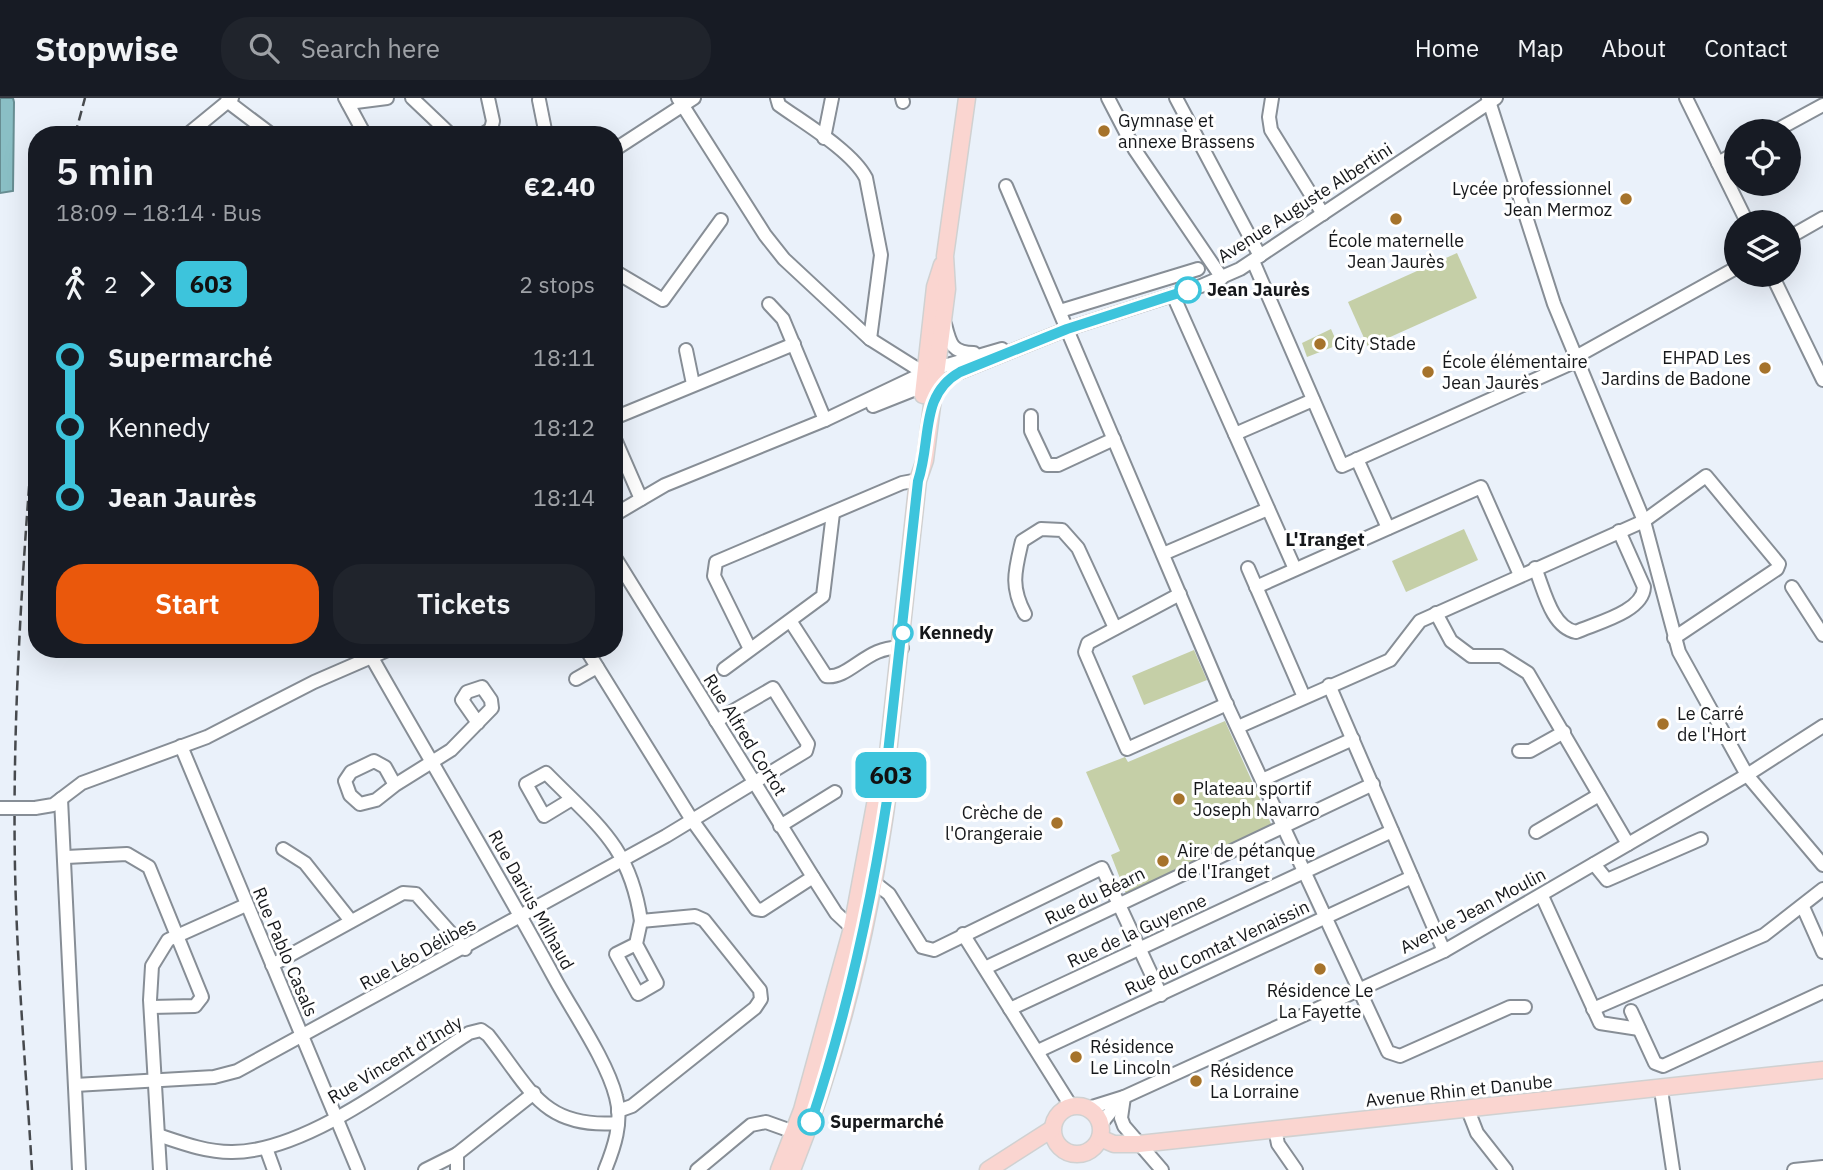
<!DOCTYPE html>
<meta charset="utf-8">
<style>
body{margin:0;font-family:"IBM Plex Sans",sans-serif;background:#20242c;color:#f1f3f6;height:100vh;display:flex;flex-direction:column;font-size:26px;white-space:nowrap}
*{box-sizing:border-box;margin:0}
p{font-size:23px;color:#9ea1a6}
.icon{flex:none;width:38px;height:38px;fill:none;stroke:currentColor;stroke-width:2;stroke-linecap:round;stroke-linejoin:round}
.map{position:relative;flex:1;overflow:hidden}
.side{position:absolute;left:28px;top:28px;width:595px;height:532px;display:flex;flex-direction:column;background:#171b24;border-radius:28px;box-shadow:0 7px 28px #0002}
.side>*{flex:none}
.badge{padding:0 14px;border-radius:10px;font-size:24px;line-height:46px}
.tools{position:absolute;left:1724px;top:21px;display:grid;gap:14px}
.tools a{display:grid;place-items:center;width:77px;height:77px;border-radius:50%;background:#171b24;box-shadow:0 7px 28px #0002;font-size:35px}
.map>.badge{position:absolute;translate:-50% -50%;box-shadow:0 0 0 4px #fff}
.legs{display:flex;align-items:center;gap:10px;height:77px;padding:0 28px;font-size:23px}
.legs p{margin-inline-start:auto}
.head{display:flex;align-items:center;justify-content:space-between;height:119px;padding:0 28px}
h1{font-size:38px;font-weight:600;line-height:52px}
.primary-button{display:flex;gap:14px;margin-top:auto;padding:14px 28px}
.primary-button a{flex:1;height:80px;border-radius:28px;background:#ea580c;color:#fff;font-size:28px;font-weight:600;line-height:80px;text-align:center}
.primary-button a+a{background:#20242c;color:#f1f3f6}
ul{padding:0 28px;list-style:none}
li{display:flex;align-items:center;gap:24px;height:70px;font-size:26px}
li i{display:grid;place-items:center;width:10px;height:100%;margin:0 9px;background:currentColor}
li i::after{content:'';width:18px;height:18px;margin:-9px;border:5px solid;border-radius:50%;background:#171b24}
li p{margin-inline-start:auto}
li:first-child i{background:linear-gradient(#0000 50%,currentColor 0)}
li:last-child i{background:linear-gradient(currentColor 50%,#0000 0)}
header{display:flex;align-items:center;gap:42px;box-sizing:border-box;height:98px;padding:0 35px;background:#171b24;border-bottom:2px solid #363941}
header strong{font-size:33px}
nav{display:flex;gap:38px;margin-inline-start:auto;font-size:24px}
.search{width:490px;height:63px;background:#20242c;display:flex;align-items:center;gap:18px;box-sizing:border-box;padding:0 24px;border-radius:28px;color:#9ea1a6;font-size:26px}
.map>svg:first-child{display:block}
</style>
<header>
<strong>Stopwise</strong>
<div class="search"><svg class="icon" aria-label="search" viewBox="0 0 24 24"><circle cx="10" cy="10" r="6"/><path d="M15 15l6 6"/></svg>Search here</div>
<nav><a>Home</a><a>Map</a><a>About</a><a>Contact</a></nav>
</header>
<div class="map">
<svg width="1823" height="1072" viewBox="0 0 1823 1072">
<rect width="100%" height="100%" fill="#eaf1fa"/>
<g fill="#c5cfa7">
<path d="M1457,155L1477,200L1368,249L1348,204Z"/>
<path d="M1331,231L1338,247L1307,259L1302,245Z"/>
<path d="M1464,431L1478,462L1406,494L1392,463Z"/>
<path d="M1194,552L1207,582L1144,607L1132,578Z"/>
<path d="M1225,623L1272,728L1126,796L1111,757L1120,753L1086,674L1125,659L1128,664Z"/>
</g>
<path fill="#8abfc5" stroke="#678d92" stroke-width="2" d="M0,0H13L14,4L13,93L0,95Z"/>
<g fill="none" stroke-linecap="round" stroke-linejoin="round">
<defs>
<g id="minor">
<path d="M345,0L365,37"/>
<path d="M412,0L451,37"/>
<path d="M678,0L765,137L784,161L870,241L924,275"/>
<path d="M777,0L779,7C804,25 852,53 866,80L881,157L870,241"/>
<path d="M902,0L903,4"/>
<path d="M1108,0L1135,52L1222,180"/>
<path d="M1176,0L1260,158"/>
<path d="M1272,0L1269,19L1271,32L1323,116"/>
<path d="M1488,0L1554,206L1644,423L1679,554L1747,677L1823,767"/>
<path d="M1686,0L1747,124"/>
<path d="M539,2L546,37"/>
<path d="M227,3L272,37"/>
<path d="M348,5L387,0"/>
<path d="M1775,33L1823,7"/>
<path d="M187,37L232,0"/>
<path d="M482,37L491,31L493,23L488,0"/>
<path d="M824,40L832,0"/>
<path d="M614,52L694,0"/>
<path d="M1718,65L1736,55"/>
<path d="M1006,88L1225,603L1388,954L1400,958L1510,909H1525"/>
<path d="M1788,140L1823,120"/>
<path d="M1253,163L1342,368L1572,265L1581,256L1736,170"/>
<path d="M614,173L663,202L721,122"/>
<path d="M1772,177L1823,282"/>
<path d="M1173,197L1295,471"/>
<path d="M769,206L783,221L825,322"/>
<path d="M1060,213L1198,171"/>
<path d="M945,226C950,246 952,255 974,255"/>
<path d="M686,252L693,286"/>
<path d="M931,275L937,270L1002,251"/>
<path d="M934,299L945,282L960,274L1067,231L1201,188L1240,171L1496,0"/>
<path d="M873,308L931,285"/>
<path d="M1031,318V333L1047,367H1058L1114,341"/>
<path d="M614,320L794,246"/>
<path d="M1235,336L1313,302"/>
<path d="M614,339L641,401"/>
<path d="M1357,361L1388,430"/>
<path d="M614,417L665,387L825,322L928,273"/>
<path d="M1163,456L1268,411"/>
<path d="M614,458L813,779L836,815L852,830"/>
<path d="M1248,470L1304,599"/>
<path d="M1535,470C1544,491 1551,529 1576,534C1596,525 1643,514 1644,489L1619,433"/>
<path d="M1256,489L1481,389L1520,477"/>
<path d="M1792,489L1823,537"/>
<path d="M1180,496L1088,545L1085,554L1127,651L1227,606"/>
<path d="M1436,515L1451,543L1471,558H1501L1528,575L1628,746"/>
<path d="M1025,516C1010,488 1015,473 1022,443L1041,431L1062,432L1078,450L1115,530"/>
<path d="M791,524L826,578C849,582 868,546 902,550"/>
<path d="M367,551C429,661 495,770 555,881C573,914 607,963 616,999C623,1024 614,1050 605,1072"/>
<path d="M586,551L692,722L756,811L762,812L813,779"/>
<path d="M750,551L714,478L716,464L902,385L918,382"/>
<path d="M724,571L823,498L833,415"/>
<path d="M576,581L597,569"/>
<path d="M1329,587L1444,853"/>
<path d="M1238,629L1390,562L1420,523L1644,423L1706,378L1779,466L1777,471L1674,540"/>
<path d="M181,648L358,1072"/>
<path d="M1519,653H1530L1564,634"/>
<path d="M1262,682L1353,641"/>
<path d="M395,687L376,702L360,706L350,697L345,683L351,674L374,663L385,669L395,687L451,652L492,610L491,602L482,589L467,594L462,602L478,625"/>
<path d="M61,701L79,1072"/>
<path d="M572,701L544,718L526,686L546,675C596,726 630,747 641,823L695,818L704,822L760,892L761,901L755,910L632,1008L618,1013"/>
<path d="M35,710L53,707L82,685L207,639L314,584L390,551"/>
<path d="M780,728L835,694"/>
<path d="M1536,734L1599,697"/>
<path d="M283,751L305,765L351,823"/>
<path d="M66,759L127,756L149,769L202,899L195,908L151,909"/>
<path d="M1594,766L1607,782L1701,741"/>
<path d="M875,785L889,796L922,849L934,852L1102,770L1161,897"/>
<path d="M1542,798L1600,925L1639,931"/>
<path d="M1803,809L1823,854"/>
<path d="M963,836L1071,1008"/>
<path d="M636,846L657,885L638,896L616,856L636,846L641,823"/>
<path d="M272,867L403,795L416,796L465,851"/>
<path d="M985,870L1373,686"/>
<path d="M1010,911L1392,733"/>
<path d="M1593,911L1764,837L1823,791"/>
<path d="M1631,913L1655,965L1663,968L1823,894"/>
<path d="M1038,953L1412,779"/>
<path d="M75,987L214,979L237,973L666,738L806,653L808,646L773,590L716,623"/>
<path d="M1661,992L1673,1072"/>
<path d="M1124,999L1121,1020L1124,1028L1162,1072"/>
<path d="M1089,1010L1124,999L1444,853L1747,677L1823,628"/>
<path d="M1468,1012L1477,1035L1506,1072"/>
<path d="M1101,1026L1120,1002"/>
<path d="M1275,1031L1278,1046L1296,1072"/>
<path d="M158,1037C182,1045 206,1054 231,1054C306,1055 407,975 469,935L481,932L488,937C530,990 542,1031 618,1025"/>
<path d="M266,1050L274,1072"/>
<path d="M160,1072L150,902L152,868L168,842L246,807"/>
<path d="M425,1072L457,1056"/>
<path d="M457,1072V1056L534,995"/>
<path d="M697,1072L751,1027L766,1024L794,1034"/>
<path d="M1794,1072L1823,1069"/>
</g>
<g id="major">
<path d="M923,297L935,189L942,167"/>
<circle cx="1077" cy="1032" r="24"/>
<path d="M1100,1040L1114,1046H1139L1823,972"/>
<path d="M779,1072L802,1012L852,830L880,680L888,655L918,382L925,362L947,191L945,158L967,0"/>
<path d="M792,1072C842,948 871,820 889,688"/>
<path d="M988,1072L1052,1031"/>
</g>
</defs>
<use href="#minor" stroke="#878e96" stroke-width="16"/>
<use href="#major" stroke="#d0d1d1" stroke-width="19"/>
<use href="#minor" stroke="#fff" stroke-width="12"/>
<use href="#major" stroke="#fad5d0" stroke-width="16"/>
<g stroke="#474a4e" stroke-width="2.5" stroke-dasharray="10 5" stroke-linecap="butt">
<path d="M75,37L85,0"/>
<path d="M32,1072C26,972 17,871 15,770C12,609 24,448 37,288"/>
</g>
<defs>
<path id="minor-bridge" d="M0,710H35"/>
</defs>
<use href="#minor-bridge" stroke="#878e96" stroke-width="16" stroke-linecap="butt"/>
<use href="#minor-bridge" stroke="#fff" stroke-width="12"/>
</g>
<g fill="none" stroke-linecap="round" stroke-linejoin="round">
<defs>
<path id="line-1" d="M811,1024C850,907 875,790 892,668L888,655L918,383C932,342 919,297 960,274L1067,231L1188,192"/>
</defs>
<use href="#line-1" stroke="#fff" stroke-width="16"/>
<use href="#line-1" stroke="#3dc4dc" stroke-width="10"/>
</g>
<g fill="#a6732b" stroke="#fff" stroke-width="2.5">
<circle cx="1104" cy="33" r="7"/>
<circle cx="1626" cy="101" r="7"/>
<circle cx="1396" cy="121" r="7"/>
<circle cx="1320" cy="246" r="7"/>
<circle cx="1765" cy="270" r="7"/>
<circle cx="1428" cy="274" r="7"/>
<circle cx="1663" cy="626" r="7"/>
<circle cx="1179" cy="701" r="7"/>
<circle cx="1057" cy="725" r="7"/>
<circle cx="1163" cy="763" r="7"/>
<circle cx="1320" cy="871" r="7"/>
<circle cx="1076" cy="959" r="7"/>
<circle cx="1196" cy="983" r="7"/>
</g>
<g fill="#fff" stroke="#3dc4dc" stroke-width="3.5">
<circle cx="1188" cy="192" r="12"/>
<circle cx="903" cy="535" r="9"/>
<circle cx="811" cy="1024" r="12"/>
</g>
<g text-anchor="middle" stroke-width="6" stroke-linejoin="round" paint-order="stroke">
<g font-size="18" fill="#16181b" stroke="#fff" text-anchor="start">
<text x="1118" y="29">Gymnase et<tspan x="1118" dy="21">annexe Brassens</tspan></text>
<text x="1612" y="97" text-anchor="end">Lycée professionnel<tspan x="1612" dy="21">Jean Mermoz</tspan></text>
<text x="1396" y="149" text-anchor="middle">École maternelle<tspan x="1396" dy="21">Jean Jaurès</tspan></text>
<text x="1334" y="252">City Stade</text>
<text x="1751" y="266" text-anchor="end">EHPAD Les<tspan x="1751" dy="21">Jardins de Badone</tspan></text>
<text x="1442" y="270">École élémentaire<tspan x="1442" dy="21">Jean Jaurès</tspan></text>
<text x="1677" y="622">Le Carré<tspan x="1677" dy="21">de l'Hort</tspan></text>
<text x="1193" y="697">Plateau sportif<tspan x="1193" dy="21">Joseph Navarro</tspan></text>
<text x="1043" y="721" text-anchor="end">Crèche de<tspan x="1043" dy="21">l'Orangeraie</tspan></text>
<text x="1177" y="759">Aire de pétanque<tspan x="1177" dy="21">de l'Iranget</tspan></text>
<text x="1320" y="899" text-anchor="middle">Résidence Le<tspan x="1320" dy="21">La Fayette</tspan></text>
<text x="1090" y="955">Résidence<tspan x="1090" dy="21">Le Lincoln</tspan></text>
<text x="1210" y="979">Résidence<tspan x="1210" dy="21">La Lorraine</tspan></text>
</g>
<g font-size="18" fill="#16181b" stroke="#fff">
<text transform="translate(1305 105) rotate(-33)" y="6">Avenue Auguste Albertini</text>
<text transform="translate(745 637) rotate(58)" y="6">Rue Alfred Cortot</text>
<text transform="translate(1095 798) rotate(-26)" y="6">Rue du Béarn</text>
<text transform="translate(531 802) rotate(61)" y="6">Rue Darius Milhaud</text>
<text transform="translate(1473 813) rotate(-28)" y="6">Avenue Jean Moulin</text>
<text transform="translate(1137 833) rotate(-25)" y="6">Rue de la Guyenne</text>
<text transform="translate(1217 850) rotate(-25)" y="6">Rue du Comtat Venaissin</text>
<text transform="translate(285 854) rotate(67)" y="6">Rue Pablo Casals</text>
<text transform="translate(418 856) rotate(-29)" y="6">Rue Léo Délibes</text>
<text transform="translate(395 962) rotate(-31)" y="6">Rue Vincent d'Indy</text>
<text transform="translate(1459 993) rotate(-6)" y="6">Avenue Rhin et Danube</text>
</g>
<g font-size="18" font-weight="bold" fill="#16181b" stroke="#fff" text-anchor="start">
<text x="1207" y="198">Jean Jaurès</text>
<text x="919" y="541">Kennedy</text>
<text x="830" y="1030">Supermarché</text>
</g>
<g font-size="19" font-weight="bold" fill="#16181b" stroke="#fff">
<text x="1325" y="448">L'Iranget</text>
</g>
</g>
</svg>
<div class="tools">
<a><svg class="icon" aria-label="locate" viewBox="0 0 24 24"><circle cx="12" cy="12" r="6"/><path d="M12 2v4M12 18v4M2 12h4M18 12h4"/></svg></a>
<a><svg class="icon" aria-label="layers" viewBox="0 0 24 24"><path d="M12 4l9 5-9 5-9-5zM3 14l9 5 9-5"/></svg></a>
</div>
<b class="badge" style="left:891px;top:677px;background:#3dc4dc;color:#111">603</b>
<section class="side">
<div class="head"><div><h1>5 min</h1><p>18:09 – 18:14 · Bus</p></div><b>€2.40</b></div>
<div class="legs"><svg class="icon" aria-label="walk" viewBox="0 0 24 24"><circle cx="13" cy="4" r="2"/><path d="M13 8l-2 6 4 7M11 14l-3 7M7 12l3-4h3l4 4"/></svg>2<svg class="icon" aria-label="forward" viewBox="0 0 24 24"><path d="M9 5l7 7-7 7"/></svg><b class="badge" style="background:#3dc4dc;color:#111">603</b><p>2 stops</p></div>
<ul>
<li><i style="color:#3dc4dc"></i><b>Supermarché</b><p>18:11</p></li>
<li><i style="color:#3dc4dc"></i><span>Kennedy</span><p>18:12</p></li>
<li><i style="color:#3dc4dc"></i><b>Jean Jaurès</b><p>18:14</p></li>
</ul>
<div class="primary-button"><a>Start</a><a>Tickets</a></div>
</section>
</div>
